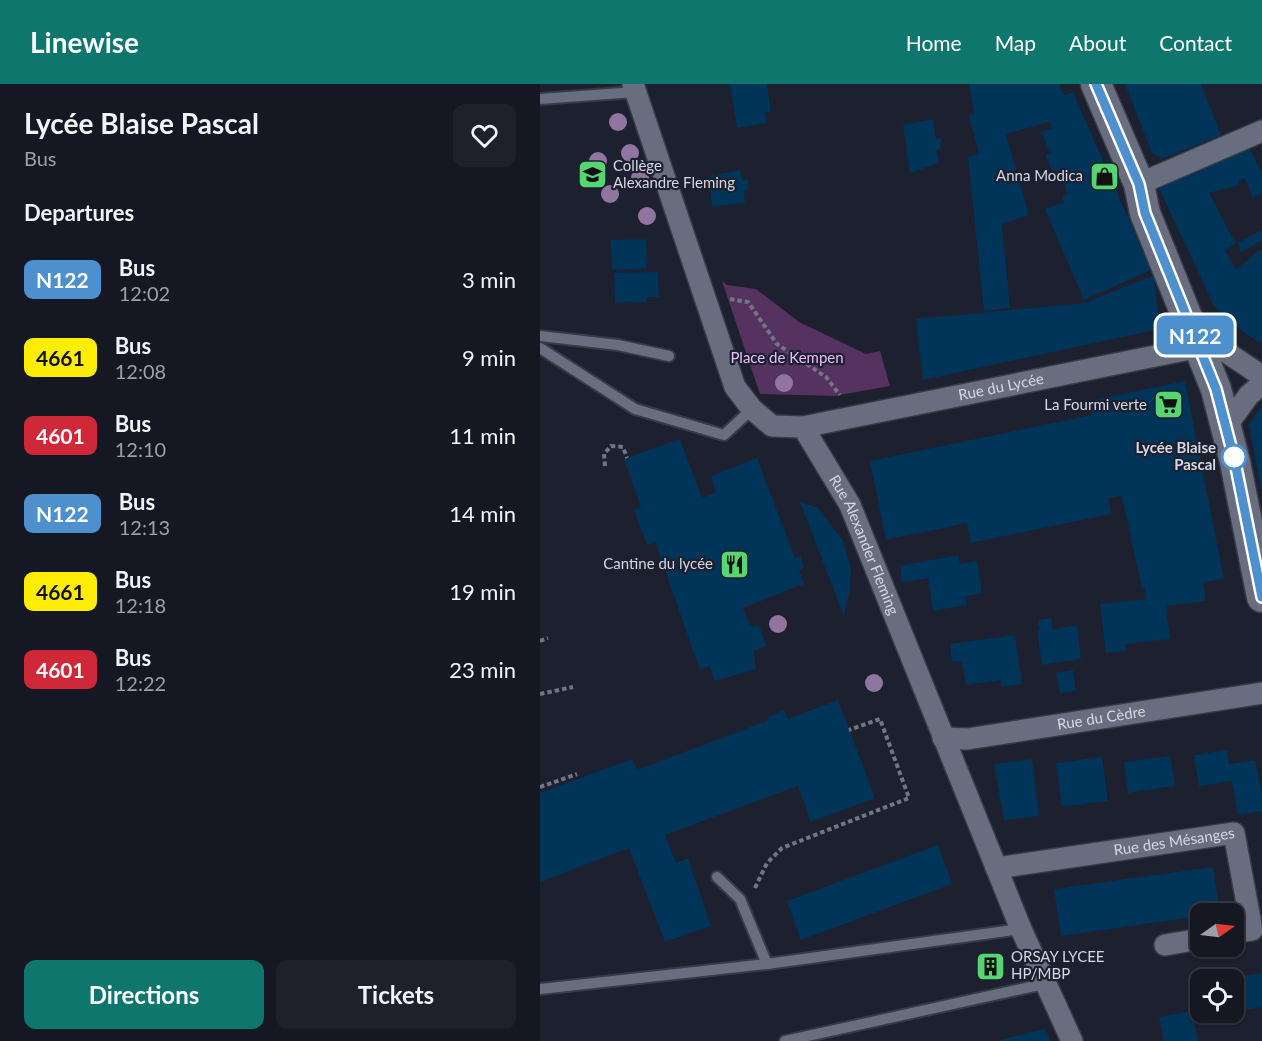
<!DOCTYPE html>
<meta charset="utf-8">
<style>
body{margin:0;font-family:Lato,sans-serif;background:#1e212b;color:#f1f3f6;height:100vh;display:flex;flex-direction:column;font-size:22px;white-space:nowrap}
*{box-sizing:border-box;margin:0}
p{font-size:20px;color:#9da0a6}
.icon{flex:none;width:33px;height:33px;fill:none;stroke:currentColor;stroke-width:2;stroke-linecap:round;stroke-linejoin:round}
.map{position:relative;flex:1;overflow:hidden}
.drawer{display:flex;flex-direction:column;background:#151823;width:540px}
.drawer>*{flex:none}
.badge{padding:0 12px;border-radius:9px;font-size:21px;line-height:39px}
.needle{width:39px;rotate:76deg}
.tools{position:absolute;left:650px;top:819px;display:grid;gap:12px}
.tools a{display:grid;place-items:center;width:54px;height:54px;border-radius:12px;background:#151823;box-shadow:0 2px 4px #0004,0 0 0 2px #343741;font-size:30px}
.map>.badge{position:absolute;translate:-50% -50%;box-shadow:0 0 0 3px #fff}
h2{padding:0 24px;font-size:22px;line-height:54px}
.round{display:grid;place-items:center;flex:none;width:63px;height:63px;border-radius:12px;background:#1e212b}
.overview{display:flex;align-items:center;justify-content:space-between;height:102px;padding:0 24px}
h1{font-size:28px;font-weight:700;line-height:45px}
.cta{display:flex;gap:12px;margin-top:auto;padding:12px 24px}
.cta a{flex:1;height:69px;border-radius:12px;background:#0f766e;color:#fff;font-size:24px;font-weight:700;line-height:69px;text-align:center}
.cta a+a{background:#1e212b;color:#f1f3f6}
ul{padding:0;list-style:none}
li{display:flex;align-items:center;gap:18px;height:78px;padding:0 24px}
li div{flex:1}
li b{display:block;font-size:22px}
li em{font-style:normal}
li .badge{min-width:66px;font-weight:700;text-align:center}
header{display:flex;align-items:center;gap:36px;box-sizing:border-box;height:84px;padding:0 30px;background:#0f766e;color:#fff}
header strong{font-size:28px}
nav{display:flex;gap:33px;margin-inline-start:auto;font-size:21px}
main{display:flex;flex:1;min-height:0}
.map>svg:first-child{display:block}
</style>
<header>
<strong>Linewise</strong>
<nav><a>Home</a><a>Map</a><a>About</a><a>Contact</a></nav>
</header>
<main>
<section class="drawer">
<div class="overview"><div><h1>Lycée Blaise Pascal</h1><p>Bus</p></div><a class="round"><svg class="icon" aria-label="heart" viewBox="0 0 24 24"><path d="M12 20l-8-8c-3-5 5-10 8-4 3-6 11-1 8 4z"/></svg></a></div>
<h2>Departures</h2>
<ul>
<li><span class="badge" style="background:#4d90cd;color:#fff">N122</span><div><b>Bus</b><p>12:02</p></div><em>3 min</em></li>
<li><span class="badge" style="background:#ffed00;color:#111">4661</span><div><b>Bus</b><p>12:08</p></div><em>9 min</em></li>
<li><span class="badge" style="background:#cf2939;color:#fff">4601</span><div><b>Bus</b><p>12:10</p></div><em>11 min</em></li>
<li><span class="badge" style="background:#4d90cd;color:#fff">N122</span><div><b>Bus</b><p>12:13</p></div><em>14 min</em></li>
<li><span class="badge" style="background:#ffed00;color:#111">4661</span><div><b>Bus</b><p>12:18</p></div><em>19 min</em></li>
<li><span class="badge" style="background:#cf2939;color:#fff">4601</span><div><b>Bus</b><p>12:22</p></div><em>23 min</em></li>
</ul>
<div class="cta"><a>Directions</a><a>Tickets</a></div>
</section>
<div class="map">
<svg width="722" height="957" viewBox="0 0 722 957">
<rect width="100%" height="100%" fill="#1c202f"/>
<path fill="#563260" d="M182,197L187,201L216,205L259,238L326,270L340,267L350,302L294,312L220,310Z"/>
<g fill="#003458">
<path d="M190,0H227L231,28H225L227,39L197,44Z"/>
<path d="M429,0H519L524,11L533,8L611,186L544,216L505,125L524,118L522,113L528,110L523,98L518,100L505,71L510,69L501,48L512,44L509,38L466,50L489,131L462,140L470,224L444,227L428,73L439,69L429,31L434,30Z"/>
<path d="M585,0H661L681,51L622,75L612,69Z"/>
<path d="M393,35L396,55L402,54L400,65L397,66L399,79L370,89L363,41Z"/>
<path d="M710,65L722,90V109L713,114L705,95L699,96V101L669,109L696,160L685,166L696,186L722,164V260L706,250L674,222L618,102Z"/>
<path d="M200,86L202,96L208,95V106H204L205,119L172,123L169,92Z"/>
<path d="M722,146V157L701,168L697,159Z"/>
<path d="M106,155L107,185L72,186L71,156Z"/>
<path d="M118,188L119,213H107V218L75,219L74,189Z"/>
<path d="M614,191L620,245L383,296L376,235L545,219Z"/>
<path d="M645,297L684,495L663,498L666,517L626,522L630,555L585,560L586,567L566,569L560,520L606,515L605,504L602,505L582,412L568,414L571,430L431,459L427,439L346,456L330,377L552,331L549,317Z"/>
<path d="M722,320V405H721L709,341Z"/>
<path d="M140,355L162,414L176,408L171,392L217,374L255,474L261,472L264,484L259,486L264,500L203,524L211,543L219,541L226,562L214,567L216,585L175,597L169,582L160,586L115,458L107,461L94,426L101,423L84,375Z"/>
<path d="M260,418L278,424L302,455L311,484L310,505L304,532Z"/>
<path d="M418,471L420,480L437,477L442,509L425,513L427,521L393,527L388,494L362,499L360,482Z"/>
<path d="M511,534L513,545L537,541L541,575L502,581L497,547H499L498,536Z"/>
<path d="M475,551L482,600L462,603L461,596L426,601L422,577L412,578L410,560Z"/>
<path d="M533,586L536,607L520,609L516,589Z"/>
<path d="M298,616L335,714L271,738L258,702L125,751L136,779L148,774L171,842L125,858L89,764L0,798V709L92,675L97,686L229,636L228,633L244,626L248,635Z"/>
<path d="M687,666L689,680L715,676L722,711V727L698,731L692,697L659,702L654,671Z"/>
<path d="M630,672L635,702L588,709L584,678Z"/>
<path d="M562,673L568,717L522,723L516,679Z"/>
<path d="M492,675L499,732L464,736L454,680Z"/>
<path d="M398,761L412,800L261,856L247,817Z"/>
<path d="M673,783L680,830H660V832L521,852L514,805Z"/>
<path d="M455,875L457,888L444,890L442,876Z"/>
<path d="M722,889V923L693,928V894Z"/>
<path d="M652,927L658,957H624L619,933Z"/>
<path d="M505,945L511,957H460V956Z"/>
</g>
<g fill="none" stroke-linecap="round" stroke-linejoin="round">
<defs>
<g id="lane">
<path d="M0,15L95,8"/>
<path d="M0,252L78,261L129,272"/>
<path d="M0,264L95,325L184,351L212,325"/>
<path d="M177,793L200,815L227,880"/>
<path d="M0,905L227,880L481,845"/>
<path d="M245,957L504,900"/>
</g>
<g id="street">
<path id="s1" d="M93,0L195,303L212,325L232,342L263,343L310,421L481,845L532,957"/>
<path d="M599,100L722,47"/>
<path d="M687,341L709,311L722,300"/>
<path id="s2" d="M263,343L660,263L683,266L722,292"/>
<path id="s3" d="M403,654L427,655L722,609"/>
<path id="s4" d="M456,784L694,749L712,846L693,849"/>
<path d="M625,861L660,855"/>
</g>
<path id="secondary" d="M556,0L599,100L605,129L676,305L695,378L722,513"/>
</defs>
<use href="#lane" stroke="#373b47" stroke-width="14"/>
<use href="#street" stroke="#373b47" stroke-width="24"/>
<use href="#secondary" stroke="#373b47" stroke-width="33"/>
<g stroke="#727682" stroke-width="4" stroke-dasharray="4.5 3" stroke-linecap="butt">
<path d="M190,215L208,218L237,260L286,293L300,311"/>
<path d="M65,382L64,370L71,362L83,363L87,374"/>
<path d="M0,557L8,554"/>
<path d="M0,610L33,603"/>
<path d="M0,703L37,690"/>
<path d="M215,804L227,779L242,764L369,714L340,635L309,646"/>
</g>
<use href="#lane" stroke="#686e7f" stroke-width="10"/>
<use href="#street" stroke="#686e7f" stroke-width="21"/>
<use href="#secondary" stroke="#686e7f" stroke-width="30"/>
</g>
<g fill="#9075a0">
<circle cx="78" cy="38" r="9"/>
<circle cx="90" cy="69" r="9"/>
<circle cx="58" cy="77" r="9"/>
<circle cx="100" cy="94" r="9"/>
<circle cx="70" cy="110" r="9"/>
<circle cx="107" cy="132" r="9"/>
<circle cx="244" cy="299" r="9"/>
<circle cx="238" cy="540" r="9"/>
<circle cx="334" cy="599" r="9"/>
</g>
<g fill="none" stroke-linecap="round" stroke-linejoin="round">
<defs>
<path id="line" d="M556,0L599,100L605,129L676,305L695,378L722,513"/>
</defs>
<use href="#line" stroke="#fff" stroke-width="14"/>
<use href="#line" stroke="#4d90cd" stroke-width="9"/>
</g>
<defs>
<symbol id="school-square" viewBox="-11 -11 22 22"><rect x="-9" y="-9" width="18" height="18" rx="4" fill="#55d671" stroke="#1c202f"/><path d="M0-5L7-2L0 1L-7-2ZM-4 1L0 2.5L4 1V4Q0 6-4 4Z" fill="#111"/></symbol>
<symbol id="shop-square" viewBox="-11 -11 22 22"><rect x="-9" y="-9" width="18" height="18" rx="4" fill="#55d671" stroke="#1c202f"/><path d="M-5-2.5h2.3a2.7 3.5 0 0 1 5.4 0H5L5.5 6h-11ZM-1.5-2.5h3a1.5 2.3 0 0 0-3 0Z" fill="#111"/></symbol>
<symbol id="supermarket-square" viewBox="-11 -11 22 22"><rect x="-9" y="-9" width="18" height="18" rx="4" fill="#55d671" stroke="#1c202f"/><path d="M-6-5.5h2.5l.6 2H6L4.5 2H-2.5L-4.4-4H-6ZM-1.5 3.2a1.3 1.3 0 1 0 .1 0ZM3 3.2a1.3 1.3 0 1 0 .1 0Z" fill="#111"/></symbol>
<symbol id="restaurant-square" viewBox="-11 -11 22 22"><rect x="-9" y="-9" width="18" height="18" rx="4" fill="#55d671" stroke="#1c202f"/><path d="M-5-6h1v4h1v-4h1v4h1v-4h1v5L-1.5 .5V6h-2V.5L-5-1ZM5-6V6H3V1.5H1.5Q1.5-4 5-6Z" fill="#111"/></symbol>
<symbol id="building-square" viewBox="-11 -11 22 22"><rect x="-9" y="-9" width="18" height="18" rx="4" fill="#55d671" stroke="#1c202f"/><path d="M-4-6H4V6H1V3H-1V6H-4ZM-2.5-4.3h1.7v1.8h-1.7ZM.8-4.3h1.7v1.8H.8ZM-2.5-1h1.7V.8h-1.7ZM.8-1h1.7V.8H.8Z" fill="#111"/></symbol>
</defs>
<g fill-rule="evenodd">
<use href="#school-square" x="36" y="74" width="33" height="33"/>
<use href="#shop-square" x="548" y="76" width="33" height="33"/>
<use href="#supermarket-square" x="612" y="304" width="33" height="33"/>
<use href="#restaurant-square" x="178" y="464" width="33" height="33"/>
<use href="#building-square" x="434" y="866" width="33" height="33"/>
</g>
<circle fill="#fff" stroke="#4d90cd" stroke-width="3" cx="694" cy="373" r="12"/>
<g text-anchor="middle" stroke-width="4.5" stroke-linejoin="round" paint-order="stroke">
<g font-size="15" fill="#d4d8e2" stroke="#1c202f" text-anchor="end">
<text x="73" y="87" text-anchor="start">Collège<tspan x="73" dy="17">Alexandre Fleming</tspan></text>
<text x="543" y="97">Anna Modica</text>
<text x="607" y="326">La Fourmi verte</text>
<text x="173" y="485">Cantine du lycée</text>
<text x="471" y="878" text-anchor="start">ORSAY LYCEE<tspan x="471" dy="17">HP/MBP</tspan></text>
</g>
<g font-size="15" fill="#efbbfd" stroke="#1c202f">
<text x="247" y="279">Place de Kempen</text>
</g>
<g font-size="15" fill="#d4d8e2" stroke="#1c202f">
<text dy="5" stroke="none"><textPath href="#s2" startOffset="202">Rue du Lycée</textPath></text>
<text dy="5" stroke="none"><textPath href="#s1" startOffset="538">Rue Alexander Fleming</textPath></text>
<text dy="5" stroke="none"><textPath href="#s3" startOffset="160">Rue du Cèdre</textPath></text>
<text dy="5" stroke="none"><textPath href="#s4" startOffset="180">Rue des Mésanges</textPath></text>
</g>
<g font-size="15" font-weight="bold" fill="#d4d8e2" stroke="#1c202f" text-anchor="end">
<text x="676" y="369">Lycée Blaise<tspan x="676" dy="17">Pascal</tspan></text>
</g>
</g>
</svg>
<div class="tools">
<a><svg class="needle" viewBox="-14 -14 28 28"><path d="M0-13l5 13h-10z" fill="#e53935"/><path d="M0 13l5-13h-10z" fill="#9da0a6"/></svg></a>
<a><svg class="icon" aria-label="locate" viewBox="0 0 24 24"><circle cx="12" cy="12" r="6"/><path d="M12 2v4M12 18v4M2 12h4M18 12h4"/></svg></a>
</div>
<b class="badge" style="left:655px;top:251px;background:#4d90cd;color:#fff">N122</b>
</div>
</main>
